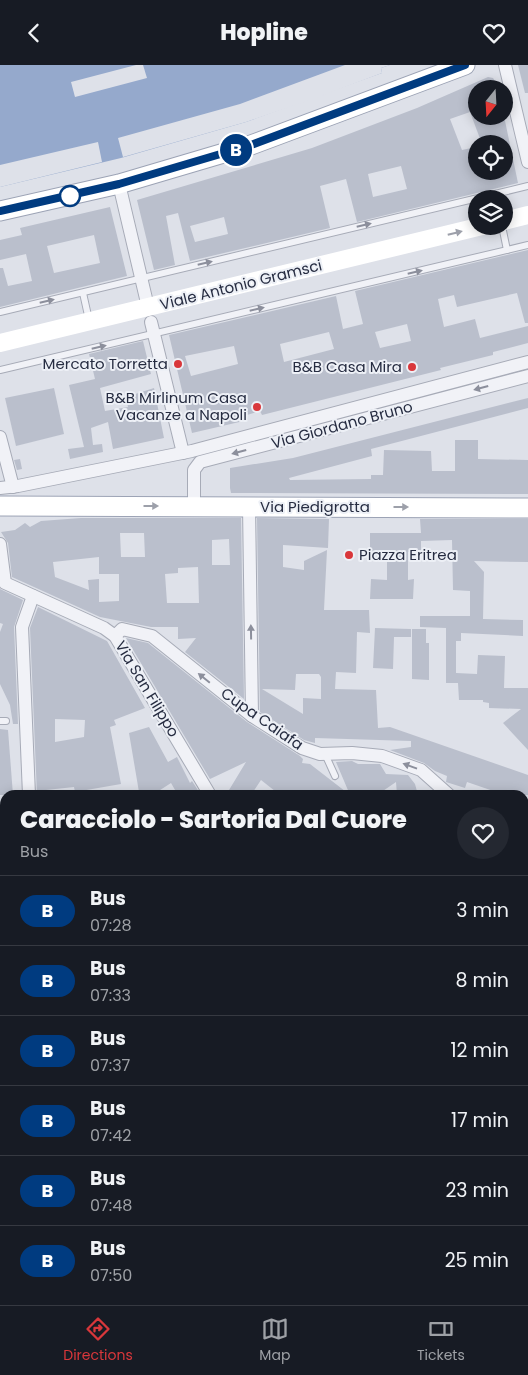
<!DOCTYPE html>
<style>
body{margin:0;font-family:Poppins,sans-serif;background:#242831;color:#f1f3f6;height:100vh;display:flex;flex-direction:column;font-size:19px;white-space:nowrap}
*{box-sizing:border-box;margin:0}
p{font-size:16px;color:#9ea1a6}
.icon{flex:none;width:28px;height:28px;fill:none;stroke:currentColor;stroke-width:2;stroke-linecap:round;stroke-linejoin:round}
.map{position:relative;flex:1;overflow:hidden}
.sheet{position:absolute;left:0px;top:725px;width:529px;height:515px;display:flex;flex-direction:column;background:#171b24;border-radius:15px 15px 0 0;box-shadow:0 2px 12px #0003}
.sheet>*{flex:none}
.badge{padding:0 10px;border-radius:16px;font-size:18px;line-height:32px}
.needle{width:32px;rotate:198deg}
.controls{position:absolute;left:468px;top:15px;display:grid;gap:10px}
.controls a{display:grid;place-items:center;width:45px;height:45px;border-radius:50%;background:#171b24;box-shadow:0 2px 12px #0003;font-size:25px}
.map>.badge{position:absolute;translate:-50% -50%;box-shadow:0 0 0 2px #fff}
.round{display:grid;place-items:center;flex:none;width:52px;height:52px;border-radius:26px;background:#242831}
.summary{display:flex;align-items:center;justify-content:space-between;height:85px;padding:0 20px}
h1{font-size:24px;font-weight:800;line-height:38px}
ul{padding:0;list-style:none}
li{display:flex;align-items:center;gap:15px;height:70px;padding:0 20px;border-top:1px solid #363941}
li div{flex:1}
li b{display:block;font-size:19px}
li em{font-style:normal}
li .badge{min-width:55px;font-weight:700;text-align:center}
header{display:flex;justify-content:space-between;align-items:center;height:65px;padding:0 20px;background:#171b24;font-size:22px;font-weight:800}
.tab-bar{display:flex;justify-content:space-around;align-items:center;height:70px;border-top:1px solid #363941;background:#171b24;font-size:14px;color:#9ea1a6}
.tab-bar a{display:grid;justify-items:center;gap:2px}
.tab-bar .current{color:#d9373b}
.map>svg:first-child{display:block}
</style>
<header><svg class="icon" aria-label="back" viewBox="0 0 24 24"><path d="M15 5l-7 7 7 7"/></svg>Hopline<svg class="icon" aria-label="heart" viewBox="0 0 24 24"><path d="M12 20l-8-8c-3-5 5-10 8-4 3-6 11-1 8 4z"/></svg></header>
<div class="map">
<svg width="528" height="1240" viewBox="0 0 528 1240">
<rect width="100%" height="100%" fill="#dee1e9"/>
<path fill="#95a9cc" d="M0,0H390L381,3L382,8L246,57L121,93L0,122Z"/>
<g fill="#dee1e9">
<path d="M136,0H143L147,13L75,32L71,17Z"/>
<path d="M345,0H390L381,3L382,8L313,34L246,57L123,92L118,73L240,39Z"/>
<path d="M98,77L102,97L0,122V100Z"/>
</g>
<g fill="#babfcc" fill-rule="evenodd">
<path d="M518,0H528V28H525Z"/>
<path d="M488,12L493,13L500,24H476V51H504L518,118L357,157L346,114L320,121L330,163L190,196L178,148L166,151L175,200L154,205L137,135L312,83L417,43ZM470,47L482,79H504V106H476V82L462,85L450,54ZM401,101L407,124L373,132L368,109ZM224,152L228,169L195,177L190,161Z"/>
<path d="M110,142L127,211L0,242V203H3L8,221L32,216L26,189L0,195V175L22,170L20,163ZM94,170L100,198L54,208L47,181Z"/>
<path d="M528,185V258H525L517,228L457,242L454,230L438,234L444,262L475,254L480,273L528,261V278L493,287V290L440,303L441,305L262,350L260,346L247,350L248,355L192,368L169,270L336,231L343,264L363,259L355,226ZM407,259L411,276L380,283L375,267ZM329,267L334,284L284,297L280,279ZM234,281L238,299L191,311L185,291Z"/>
<path d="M143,276L151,309L100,323L105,346L128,342L126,332L154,323L164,373L113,384L108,357L91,363L93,380L102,379L103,387L70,394L68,384L84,382L69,320L95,314L89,289Z"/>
<path d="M54,323L64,369L16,381L5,333Z"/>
<path d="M528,333V343L371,384L372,391L289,413L290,415L371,414V410H383L384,385L431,386L432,406H455V375H478V394L528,395V429L231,428L230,423V403L293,393Z"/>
<path d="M20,394L22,404L17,405L14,395Z"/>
<path d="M81,453H241L244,634L185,587L196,573L178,574V562H151L100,552L12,512L8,478L1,467L15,465L25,458L30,462L41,456ZM120,468H144L145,492H121ZM229,474L230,500H212V475ZM99,492V509H119V536L99,537V514L88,515L89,525L55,512L53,497ZM198,502L199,538H167L165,509L178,508V503Z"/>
<path d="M257,453L329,454L328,483L283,480V502L304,505V496L327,485L324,545H369L370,568L357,567L356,608L336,607L335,624L376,625L378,663L390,662L528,710V730H505L467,717L465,723L446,717L447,711L435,706L424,698L390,685L411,682V676L315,673V678L304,675L260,647ZM296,609H319L321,612V634L303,633V649L262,624L295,625Z"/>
<path d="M420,454H528V497L474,496L484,507L483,554L523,555V571L461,568V576H456V608L477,609L478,590L505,591L504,623H528V685L503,658L521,644L489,643V638L483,637V635H459L458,618H446V563L420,562V551H470V526L453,525L452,475L421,476V487H408V515L414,514L413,534H370L371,514L387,515V488H370V468H421Z"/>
<path d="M0,524L23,535L14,562L18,659H13L10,640L0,619V567L3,559L0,558Z"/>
<path d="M38,542L107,576L145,643L114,655L116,660L110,662L121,719L75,727L74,722L46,725V730H37L30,563ZM55,654L85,655L84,672L55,677Z"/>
<path d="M375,563L411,564V572H394L393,604L373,603Z"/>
<path d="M412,564H426V578H429V615L412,614Z"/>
<path d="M126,573L148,578L247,657L300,691L303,694L302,698L310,699L350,730H280L261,715L251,730H226L246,697L210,714Z"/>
<path d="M149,662L168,697L177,692L190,718L192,716L201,730H178L171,718L157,727H139L129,668Z"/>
<path d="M0,664L8,665L13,730H0Z"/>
<path d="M352,696L358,699H380L386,709L408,710L415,719L418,730H397L396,717L377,730H350L336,697Z"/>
</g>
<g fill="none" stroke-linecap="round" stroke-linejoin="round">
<defs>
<g id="lane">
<path d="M502,161L507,185"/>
<path d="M83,228L89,255"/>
<path d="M0,247L528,121"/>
<path d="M0,305L528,180"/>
<path d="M0,656H6"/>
<path d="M325,689L335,711"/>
</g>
<g id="street">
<path d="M505,0L528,97"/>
<path d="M119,119L148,242"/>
<path d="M151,257L183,388"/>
<path d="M0,372L13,422"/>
<path d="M0,423L18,421L192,386L528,297"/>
<path d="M194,441V405L200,397L528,311"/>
<path d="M249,441L252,651"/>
<path d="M0,479L5,518L104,563L115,571L210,730"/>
<path d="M115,571L122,564L152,571L252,651L302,683L320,689L352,688L382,691L421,705L449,730"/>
<path d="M29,730L22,562L33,531"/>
<path d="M524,747H528"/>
<path d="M0,825L5,826"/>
<path d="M524,841L528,837"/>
<path d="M0,1011L5,1000"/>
<path d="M0,1210L5,1208"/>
</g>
<g id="primary">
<path d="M0,146L119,119L251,80L465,0"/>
<path d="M0,441L528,443"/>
<path d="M0,1231L5,1227"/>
<path d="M85,1235L98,1240"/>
</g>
</defs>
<use href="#lane" stroke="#a7abb7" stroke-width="8"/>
<use href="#street" stroke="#a7abb7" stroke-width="14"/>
<use href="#primary" stroke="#9ca3b5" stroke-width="21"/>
<use href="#lane" stroke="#f1f2f7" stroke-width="6"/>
<use href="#street" stroke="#f1f2f7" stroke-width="12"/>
<g stroke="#fff" stroke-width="18">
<path d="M504,156L528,150"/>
<path d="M0,278L482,161"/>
<path d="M524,772H528"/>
<path d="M524,1012L528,1015"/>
<path d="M0,1033L5,1034"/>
<path d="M524,1180L528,1178"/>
<path d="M271,1240L276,1235"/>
</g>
<use href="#primary" stroke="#fff" stroke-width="19"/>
<g stroke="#767d94" stroke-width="3" stroke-dasharray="2.5 5" stroke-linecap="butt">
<path d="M524,1081L528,1075"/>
<path d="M524,1212L528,1211"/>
<path d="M438,1240L451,1235"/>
<path d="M456,1240L468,1235"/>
</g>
</g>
<defs><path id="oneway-solid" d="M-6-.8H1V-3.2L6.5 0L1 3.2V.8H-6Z" transform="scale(1.25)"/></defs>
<g fill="#8c8f9c">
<use href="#oneway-solid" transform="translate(364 160) rotate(-13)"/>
<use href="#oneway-solid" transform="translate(205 198) rotate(-13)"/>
<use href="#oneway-solid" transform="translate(415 207) rotate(-13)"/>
<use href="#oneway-solid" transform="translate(47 236) rotate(-13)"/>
<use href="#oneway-solid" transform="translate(257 244) rotate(-13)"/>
<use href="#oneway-solid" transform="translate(99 282) rotate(-13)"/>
<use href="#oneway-solid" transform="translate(481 323) rotate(165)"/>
<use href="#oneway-solid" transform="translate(239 387) rotate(165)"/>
<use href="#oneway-solid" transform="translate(251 567) rotate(-91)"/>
<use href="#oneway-solid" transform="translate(204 613) rotate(-141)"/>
<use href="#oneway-solid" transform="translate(410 701) rotate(-160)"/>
</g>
<g fill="#9da0aa">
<use href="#oneway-solid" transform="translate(455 168) rotate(-14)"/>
<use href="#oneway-solid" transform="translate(151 441)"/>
<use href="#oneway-solid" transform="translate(401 442)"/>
</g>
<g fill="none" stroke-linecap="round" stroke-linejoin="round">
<defs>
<path id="line" d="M0,146L119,119L251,80L465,0"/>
</defs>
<use href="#line" stroke="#fff" stroke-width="11"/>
<use href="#line" stroke="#003b80" stroke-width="8"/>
</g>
<circle fill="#fff" stroke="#003b80" stroke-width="2.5" cx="70" cy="131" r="10"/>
<g fill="#d9373b" stroke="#edf0f6" stroke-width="2">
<circle cx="178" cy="299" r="5"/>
<circle cx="412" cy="302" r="5"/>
<circle cx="257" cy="342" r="5"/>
<circle cx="349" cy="490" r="5"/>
</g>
<g text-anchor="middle" stroke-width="4" stroke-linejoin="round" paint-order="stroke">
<g font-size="15" fill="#262c41" stroke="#edf0f6">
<text transform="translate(241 220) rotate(-14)" y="5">Viale Antonio Gramsci</text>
<text transform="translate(342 360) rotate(-15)" y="5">Via Giordano Bruno</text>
<text x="315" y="447">Via Piedigrotta</text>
<text transform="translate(147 624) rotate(59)" y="5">Via San Filippo</text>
<text transform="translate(262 654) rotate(35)" y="5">Cupa Caiafa</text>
</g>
<g font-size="15" fill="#262c41" stroke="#edf0f6" text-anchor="end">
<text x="168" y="304">Mercato Torretta</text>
<text x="402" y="307">B&amp;B Casa Mira</text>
<text x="247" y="338">B&amp;B Mirlinum Casa<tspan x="247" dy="17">Vacanze a Napoli</tspan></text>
<text x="359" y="495" text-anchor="start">Piazza Eritrea</text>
</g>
</g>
</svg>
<div class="controls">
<a><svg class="needle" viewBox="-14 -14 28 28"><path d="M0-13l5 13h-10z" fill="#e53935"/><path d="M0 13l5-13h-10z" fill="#9ea1a6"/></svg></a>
<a><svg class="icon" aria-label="locate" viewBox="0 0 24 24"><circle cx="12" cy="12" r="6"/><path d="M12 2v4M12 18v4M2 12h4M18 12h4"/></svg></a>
<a><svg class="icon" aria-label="layers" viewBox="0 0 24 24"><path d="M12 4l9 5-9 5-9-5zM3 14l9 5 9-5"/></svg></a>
</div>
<b class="badge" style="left:236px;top:85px;background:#003b80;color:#fff">B</b>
<section class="sheet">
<div class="summary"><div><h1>Caracciolo - Sartoria Dal Cuore</h1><p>Bus</p></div><a class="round"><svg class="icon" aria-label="heart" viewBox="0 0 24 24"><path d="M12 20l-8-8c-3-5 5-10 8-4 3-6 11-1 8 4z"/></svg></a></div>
<ul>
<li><span class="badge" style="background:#003b80;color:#fff">B</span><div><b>Bus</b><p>07:28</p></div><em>3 min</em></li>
<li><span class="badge" style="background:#003b80;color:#fff">B</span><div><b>Bus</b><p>07:33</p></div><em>8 min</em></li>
<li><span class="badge" style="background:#003b80;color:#fff">B</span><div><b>Bus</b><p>07:37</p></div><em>12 min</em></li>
<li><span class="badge" style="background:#003b80;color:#fff">B</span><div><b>Bus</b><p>07:42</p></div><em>17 min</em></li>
<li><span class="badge" style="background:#003b80;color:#fff">B</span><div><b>Bus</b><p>07:48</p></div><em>23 min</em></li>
<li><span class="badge" style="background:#003b80;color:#fff">B</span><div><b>Bus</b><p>07:50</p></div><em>25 min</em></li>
</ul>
</section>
</div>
<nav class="tab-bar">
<a class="current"><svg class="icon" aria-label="directions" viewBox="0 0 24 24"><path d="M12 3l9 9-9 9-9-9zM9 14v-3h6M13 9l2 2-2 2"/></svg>Directions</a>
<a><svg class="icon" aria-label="map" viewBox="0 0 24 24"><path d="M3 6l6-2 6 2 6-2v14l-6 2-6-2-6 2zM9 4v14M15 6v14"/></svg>Map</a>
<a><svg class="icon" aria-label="tickets" viewBox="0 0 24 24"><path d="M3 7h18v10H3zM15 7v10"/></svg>Tickets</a>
</nav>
